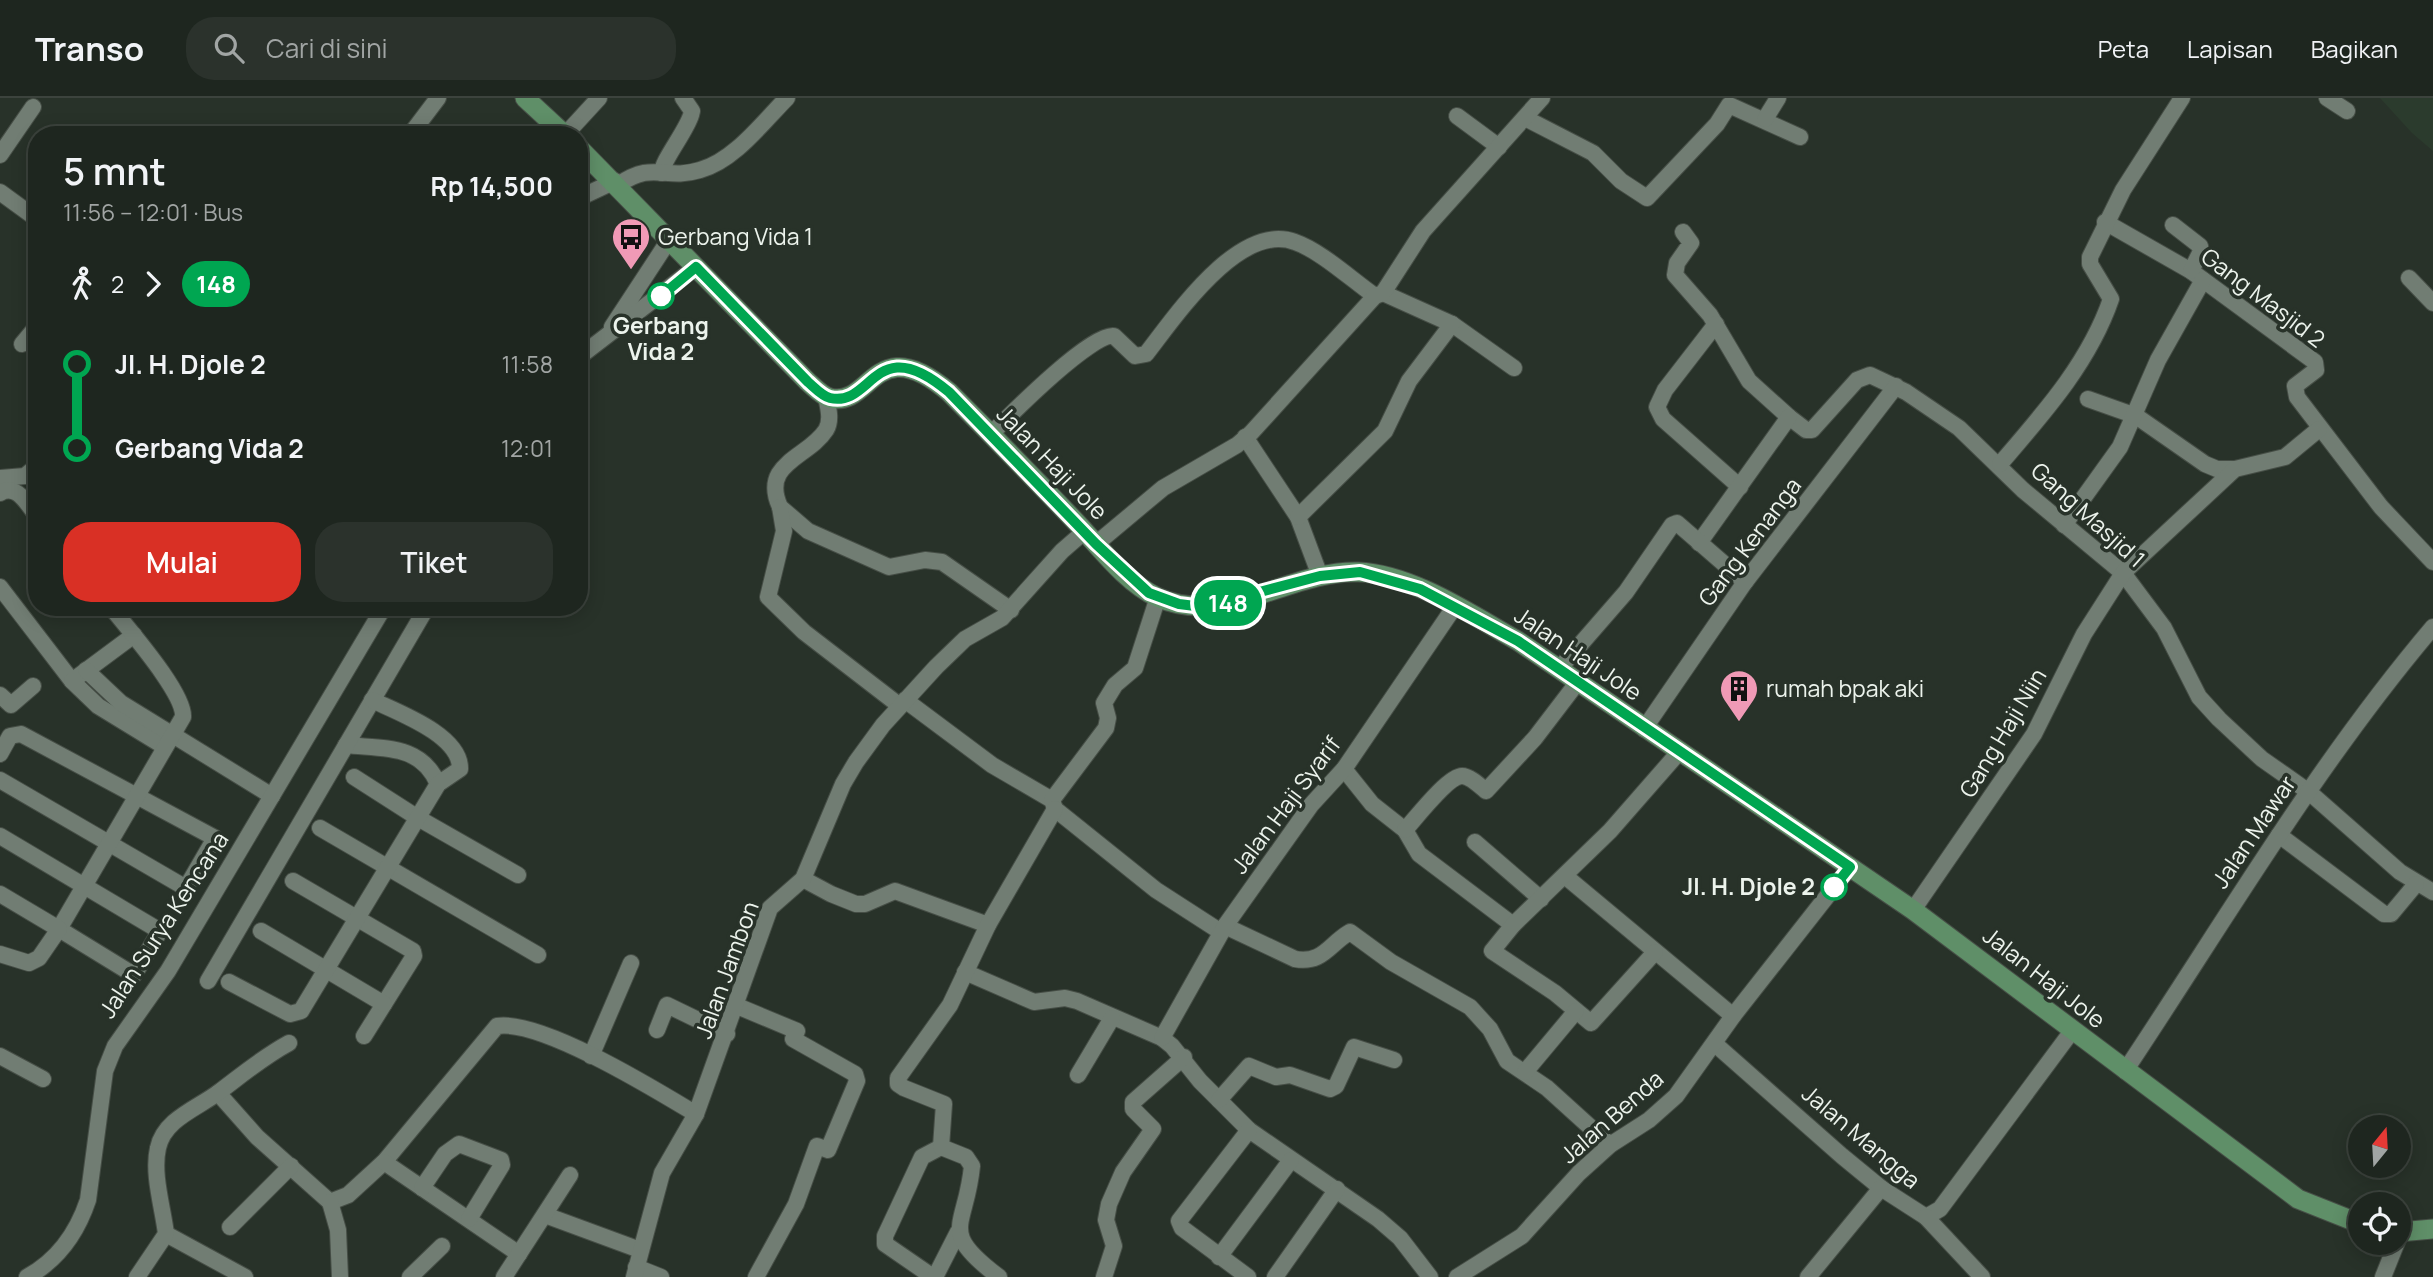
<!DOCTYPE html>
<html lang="id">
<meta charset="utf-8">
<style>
body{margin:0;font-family:Manrope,sans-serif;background:#2b322c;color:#f1f3f6;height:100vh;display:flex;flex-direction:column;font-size:26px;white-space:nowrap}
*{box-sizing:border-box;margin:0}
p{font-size:23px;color:#a1a5a4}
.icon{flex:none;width:38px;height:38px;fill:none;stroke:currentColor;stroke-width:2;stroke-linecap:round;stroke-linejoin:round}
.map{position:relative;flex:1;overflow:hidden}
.panel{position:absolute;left:28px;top:28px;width:560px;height:490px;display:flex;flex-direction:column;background:#1e261f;border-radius:28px;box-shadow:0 4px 18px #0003,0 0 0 2px #3c433d}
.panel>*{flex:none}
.badge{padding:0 14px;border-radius:23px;font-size:24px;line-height:46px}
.needle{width:46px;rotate:18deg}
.controls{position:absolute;left:2348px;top:1017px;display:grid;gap:14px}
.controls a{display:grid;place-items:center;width:63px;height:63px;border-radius:50%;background:#1e261f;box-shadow:0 4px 18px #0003,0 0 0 2px #3c433d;font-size:35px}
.map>.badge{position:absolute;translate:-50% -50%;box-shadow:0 0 0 4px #fff}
.legs{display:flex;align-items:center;gap:10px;height:77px;padding:0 35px;font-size:23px}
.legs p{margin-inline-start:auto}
.summary{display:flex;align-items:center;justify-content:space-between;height:119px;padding:0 35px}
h1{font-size:38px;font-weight:600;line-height:52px}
.cta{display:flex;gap:14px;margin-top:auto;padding:14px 35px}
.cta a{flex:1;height:80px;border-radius:28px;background:#d93025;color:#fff;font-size:28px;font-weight:600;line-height:80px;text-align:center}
.cta a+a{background:#2b322c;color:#f1f3f6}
ul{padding:0 35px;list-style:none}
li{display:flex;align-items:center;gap:24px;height:84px;font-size:26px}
li i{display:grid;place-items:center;width:10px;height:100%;margin:0 9px;background:currentColor}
li i::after{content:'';width:18px;height:18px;margin:-9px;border:5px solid;border-radius:50%;background:#1e261f}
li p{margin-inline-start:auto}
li:first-child i{background:linear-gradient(#0000 50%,currentColor 0)}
li:last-child i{background:linear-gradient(currentColor 50%,#0000 0)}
header{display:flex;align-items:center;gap:42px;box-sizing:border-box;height:98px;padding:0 35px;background:#1e261f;border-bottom:2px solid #3c433d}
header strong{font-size:33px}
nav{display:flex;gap:38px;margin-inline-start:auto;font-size:24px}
.search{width:490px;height:63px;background:#2b322c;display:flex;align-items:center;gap:18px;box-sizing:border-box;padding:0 24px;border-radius:28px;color:#a1a5a4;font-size:26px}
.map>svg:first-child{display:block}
</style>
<header>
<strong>Transo</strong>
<div class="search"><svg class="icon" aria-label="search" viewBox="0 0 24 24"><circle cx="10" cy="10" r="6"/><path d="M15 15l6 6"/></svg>Cari di sini</div>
<nav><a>Peta</a><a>Lapisan</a><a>Bagikan</a></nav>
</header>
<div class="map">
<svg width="2433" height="1179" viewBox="0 0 2433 1179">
<rect width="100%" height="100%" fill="#283229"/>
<path fill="#2b3b2d" d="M2380,0H2433V53L2412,35Z"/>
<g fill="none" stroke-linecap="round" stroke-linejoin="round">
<defs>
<g id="minor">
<path d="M2327,0L2347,13"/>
<path d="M1457,18L1499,49"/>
<path d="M1525,20L1593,55L1621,83L1647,100L1717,26L1729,7L1800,39"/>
<path d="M1765,21L1778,0"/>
<path d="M410,37L438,0"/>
<path d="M565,37L599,0"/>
<path d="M0,57L33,9"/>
<path d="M662,75C661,64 686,34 691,17L692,13L683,0"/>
<path d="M618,87C654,62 664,83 700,72C734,63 763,24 787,0"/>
<path d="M0,94L37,121"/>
<path d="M579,100L615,83"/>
<path d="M2105,124L2191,173L2315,264L2316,272L2295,288L2297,299L2381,409L2433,464"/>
<path d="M2173,127L2200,148L2201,153L2191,173"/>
<path d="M1683,134L1691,145L1677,165L1675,177L1710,217L1749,283L1789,319L1806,332H1812L1857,282L1870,277L1906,294L1959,330L2023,392L2123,475L2164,530L2199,599L2219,621L2262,661L2309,694L2400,774L2433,794"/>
<path d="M2409,180L2433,205"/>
<path d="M1452,226L1514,270"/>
<path d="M1716,226L1665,292L1657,309L1663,321L1740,389"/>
<path d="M612,229L669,142"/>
<path d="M22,246L37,228"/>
<path d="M579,259L696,169"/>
<path d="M826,299C828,309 832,322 826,332C808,360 760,365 780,409L808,433L889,469L925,462L942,464L1011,512"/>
<path d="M2088,301L2136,318L2205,366L2217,371H2235"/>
<path d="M991,336C1010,317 1092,234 1114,238L1135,258L1146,256C1175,219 1239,123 1295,144C1321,153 1352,182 1375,198"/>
<path d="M1245,339L1298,419L1320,478"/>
<path d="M2000,366C2043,316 2089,265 2111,201L2090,166V159L2123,92L2182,0"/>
<path d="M0,380L25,378L37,368"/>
<path d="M0,395C17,385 27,406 37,418"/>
<path d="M780,409L784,433L768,499L804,534L900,608"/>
<path d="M1298,419L1385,333L1409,283L1452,226L1383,195"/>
<path d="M2064,427L2120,349L2158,262L2203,182"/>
<path d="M1699,445L1789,319"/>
<path d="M1096,446L1163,390L1237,347L1251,335L1375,198L1383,195L1423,133L1542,0"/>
<path d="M0,489L72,583"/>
<path d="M134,537L72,583L98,608L165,649"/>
<path d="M1559,571L1626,494L1672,427L1677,425L1745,484"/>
<path d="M86,572L121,605L272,698"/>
<path d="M0,597L11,607L33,588"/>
<path d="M905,602L992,667L1052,702L1055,711"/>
<path d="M1644,631L1745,484L1896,288"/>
<path d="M346,647C384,651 421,646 438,686"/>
<path d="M0,656L10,638L21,636L215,740L186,790L0,682"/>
<path d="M1344,671L1372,706L1405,732L1419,756L1513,827"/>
<path d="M354,679L418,720L518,777"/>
<path d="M1052,702L1106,630L1108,620L1104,605L1115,587L1135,570L1158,499"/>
<path d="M1055,711L1156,792L1221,834"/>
<path d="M320,730L538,857"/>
<path d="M1405,732C1415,721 1448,678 1462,678C1470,678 1481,689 1486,693L1535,640L1577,585"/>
<path d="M2279,737L2384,816H2391L2416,786"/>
<path d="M0,738L160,833L134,877L59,831L183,619C185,595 127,530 111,509"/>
<path d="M1475,744L1541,801"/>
<path d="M1565,778L1733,918"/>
<path d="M803,781L831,796L856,806H865L895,793L988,827"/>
<path d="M293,783L413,853L414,858L364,938"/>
<path d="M0,796L59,831L39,860L29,865L0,856"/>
<path d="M1913,812L2034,636L2084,536L2123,475L2235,371L2285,359L2319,331"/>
<path d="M1225,828L1295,861C1323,866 1329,846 1350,834L1391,864L1470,909L1490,931L1507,963L1547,990L1610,1047"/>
<path d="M261,833L384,906"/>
<path d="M1655,854L1591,925L1555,895L1492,853L1513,827L1610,733L1680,653"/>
<path d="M965,874L1034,904L1065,900L1077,903L1162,940L1172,948L1200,983L1249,1032L1378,1121L1400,1140L1430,1179"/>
<path d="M208,883L427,509"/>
<path d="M229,884L290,916L301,913L438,686L460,671C461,637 397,614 372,602"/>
<path d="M737,908L797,933L793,941L855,976L857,983L828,1052L817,1048L796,1106L756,1179"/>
<path d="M657,932L667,907L727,936"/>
<path d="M1162,940L1225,828L1311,707L1344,671L1455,508"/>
<path d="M1715,946L1842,1058L1881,1090L1926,1119L1940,1111L2072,933"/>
<path d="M0,958L43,981"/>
<path d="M591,958L631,865"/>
<path d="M2125,973C2225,823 2316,667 2433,529"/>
<path d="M1525,974L1576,913"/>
<path d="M1078,977L1112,920"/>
<path d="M218,995L257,1039L330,1104L348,1097L384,1064L497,928C541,921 656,992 696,1016"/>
<path d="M1219,1002L1249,968L1276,979L1290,977L1330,991L1336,988L1354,949L1394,962"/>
<path d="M384,1064L519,1156"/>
<path d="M422,1090L445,1056L459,1046L501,1062L502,1067L469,1121"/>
<path d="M330,1104L338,1132L340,1179"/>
<path d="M545,1117L640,1152"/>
<path d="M1926,1119L1982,1179"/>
<path d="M230,1129L291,1068"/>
<path d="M166,1136L245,1179"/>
<path d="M1219,1159L1291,1062"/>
<path d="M636,1169L661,1179"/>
<path d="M27,1179C58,1162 77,1135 88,1102L105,973L115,948L168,873L384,509"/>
<path d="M137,1179L166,1136C163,1110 152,1076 158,1050C164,1021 198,1010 219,994C243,976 263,959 289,945"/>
<path d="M410,1179L442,1148"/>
<path d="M504,1179L570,1077"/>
<path d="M634,1179L662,1075L696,1016L770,810L803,781L843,686L856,664L883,627L936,569L965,541L1002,520L1062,453L1085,433"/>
<path d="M933,1179L885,1146V1138L922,1059L941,1049"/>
<path d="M935,1179L958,1134"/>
<path d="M999,1179C937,1132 966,1131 972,1068L966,1059L941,1049L944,1006L904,990L898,986V980L950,907L988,827L1055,711"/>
<path d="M1104,1179L1114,1148L1106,1122L1109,1106L1123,1074L1153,1031L1133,1011V1004L1184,959"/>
<path d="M1248,1179L1182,1130L1179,1123L1249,1032"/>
<path d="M1275,1179L1337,1091"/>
<path d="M1457,1179L1522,1138L1579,1075L1610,1047L1649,1022L1676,998L1733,918L1850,769"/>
<path d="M1808,1179L1881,1090"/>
<path d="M2383,1179L2397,1144"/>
</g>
<g id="major">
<path d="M525,0L565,37"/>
<path d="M579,50L808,284C814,289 822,298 830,300C872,310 874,231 949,294C992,337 1034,380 1075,423C1099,448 1125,484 1157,499C1225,530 1289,472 1358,474C1412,476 1472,517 1518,543L1913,812L2298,1101L2361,1126"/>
<path d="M2399,1134L2433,1131"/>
</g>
</defs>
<use href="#minor" stroke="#464e46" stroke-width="18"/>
<use href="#major" stroke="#464e46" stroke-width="21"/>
<use href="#minor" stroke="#717d73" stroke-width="16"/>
<use href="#major" stroke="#5f8f68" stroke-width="19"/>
</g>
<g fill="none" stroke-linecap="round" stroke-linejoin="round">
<defs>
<path id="line-1" d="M661,198L696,169L808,284C814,289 822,298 830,300C873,310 874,231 949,294L1096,446L1149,495L1179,506L1203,509L1320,478L1360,474L1420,491L1518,543L1850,769L1834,789"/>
</defs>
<use href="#line-1" stroke="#fff" stroke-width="16"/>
<use href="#line-1" stroke="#00a651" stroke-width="10"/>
</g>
<defs>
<symbol id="bus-pin" viewBox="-11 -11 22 30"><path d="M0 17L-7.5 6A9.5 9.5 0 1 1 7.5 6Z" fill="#f09ab6" stroke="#283229"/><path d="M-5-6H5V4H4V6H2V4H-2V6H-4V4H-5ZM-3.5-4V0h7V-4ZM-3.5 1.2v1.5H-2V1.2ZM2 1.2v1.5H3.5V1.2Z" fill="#111"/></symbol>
<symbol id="building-pin" viewBox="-11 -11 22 30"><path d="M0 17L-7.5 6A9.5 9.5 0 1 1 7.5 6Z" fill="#f09ab6" stroke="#283229"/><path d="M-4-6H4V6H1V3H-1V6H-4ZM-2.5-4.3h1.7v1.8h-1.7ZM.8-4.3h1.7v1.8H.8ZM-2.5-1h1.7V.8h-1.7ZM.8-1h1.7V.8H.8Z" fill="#111"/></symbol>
</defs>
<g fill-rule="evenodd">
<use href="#bus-pin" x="609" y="117" width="44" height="60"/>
<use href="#building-pin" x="1717" y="569" width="44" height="60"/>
</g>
<g fill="#fff" stroke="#00a651" stroke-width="3.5">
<circle cx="661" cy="198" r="12"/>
<circle cx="1834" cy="789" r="12"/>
</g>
<g text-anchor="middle" stroke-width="7" stroke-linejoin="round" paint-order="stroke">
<g font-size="23" fill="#ecf3ec" stroke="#283229" text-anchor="start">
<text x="658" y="147">Gerbang Vida 1</text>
<text x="1766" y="599">rumah bpak aki</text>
</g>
<g font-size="23" fill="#ecf3ec" stroke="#283229">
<text transform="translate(2263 200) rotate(37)" y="8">Gang Masjid 2</text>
<text transform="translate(1052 365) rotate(46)" y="8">Jalan Haji Jole</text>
<text transform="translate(2088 417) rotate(42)" y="8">Gang Masjid 1</text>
<text transform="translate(1750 444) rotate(-53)" y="8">Gang Kenanga</text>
<text transform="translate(1578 556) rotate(34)" y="8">Jalan Haji Jole</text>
<text transform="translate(2003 635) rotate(-59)" y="8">Gang Haji Niin</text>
<text transform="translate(1286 707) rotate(-53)" y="8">Jalan Haji Syarif</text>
<text transform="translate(2254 734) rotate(-56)" y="8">Jalan Mawar</text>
<text transform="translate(164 827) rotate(-57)" y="8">Jalan Surya Kencana</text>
<text transform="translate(727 872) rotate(-70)" y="8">Jalan Jambon</text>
<text transform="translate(2044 880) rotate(38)" y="8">Jalan Haji Jole</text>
<text transform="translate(1612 1019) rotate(-41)" y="8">Jalan Benda</text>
<text transform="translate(1861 1039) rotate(40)" y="8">Jalan Mangga</text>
</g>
<g font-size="23" font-weight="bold" fill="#ecf3ec" stroke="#283229">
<text x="661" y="236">Gerbang<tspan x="661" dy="26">Vida 2</tspan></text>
<text x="1815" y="797" text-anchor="end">Jl. H. Djole 2</text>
</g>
</g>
</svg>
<div class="controls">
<a><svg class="needle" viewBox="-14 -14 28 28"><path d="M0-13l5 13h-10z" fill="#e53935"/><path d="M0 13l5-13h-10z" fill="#a1a5a4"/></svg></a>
<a><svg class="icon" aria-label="locate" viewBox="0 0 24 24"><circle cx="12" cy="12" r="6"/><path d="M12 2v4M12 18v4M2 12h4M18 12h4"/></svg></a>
</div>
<b class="badge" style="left:1228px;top:505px;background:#00a651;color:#fff">148</b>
<section class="panel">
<div class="summary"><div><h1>5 mnt</h1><p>11:56 – 12:01 · Bus</p></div><b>Rp 14,500</b></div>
<div class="legs"><svg class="icon" aria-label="walk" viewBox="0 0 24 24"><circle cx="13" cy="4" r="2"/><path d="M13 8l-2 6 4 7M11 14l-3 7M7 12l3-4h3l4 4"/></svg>2<svg class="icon" aria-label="forward" viewBox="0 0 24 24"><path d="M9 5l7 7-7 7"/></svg><b class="badge" style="background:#00a651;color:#fff">148</b></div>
<ul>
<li><i style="color:#00a651"></i><b>Jl. H. Djole 2</b><p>11:58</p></li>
<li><i style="color:#00a651"></i><b>Gerbang Vida 2</b><p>12:01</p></li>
</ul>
<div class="cta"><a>Mulai</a><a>Tiket</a></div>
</section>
</div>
